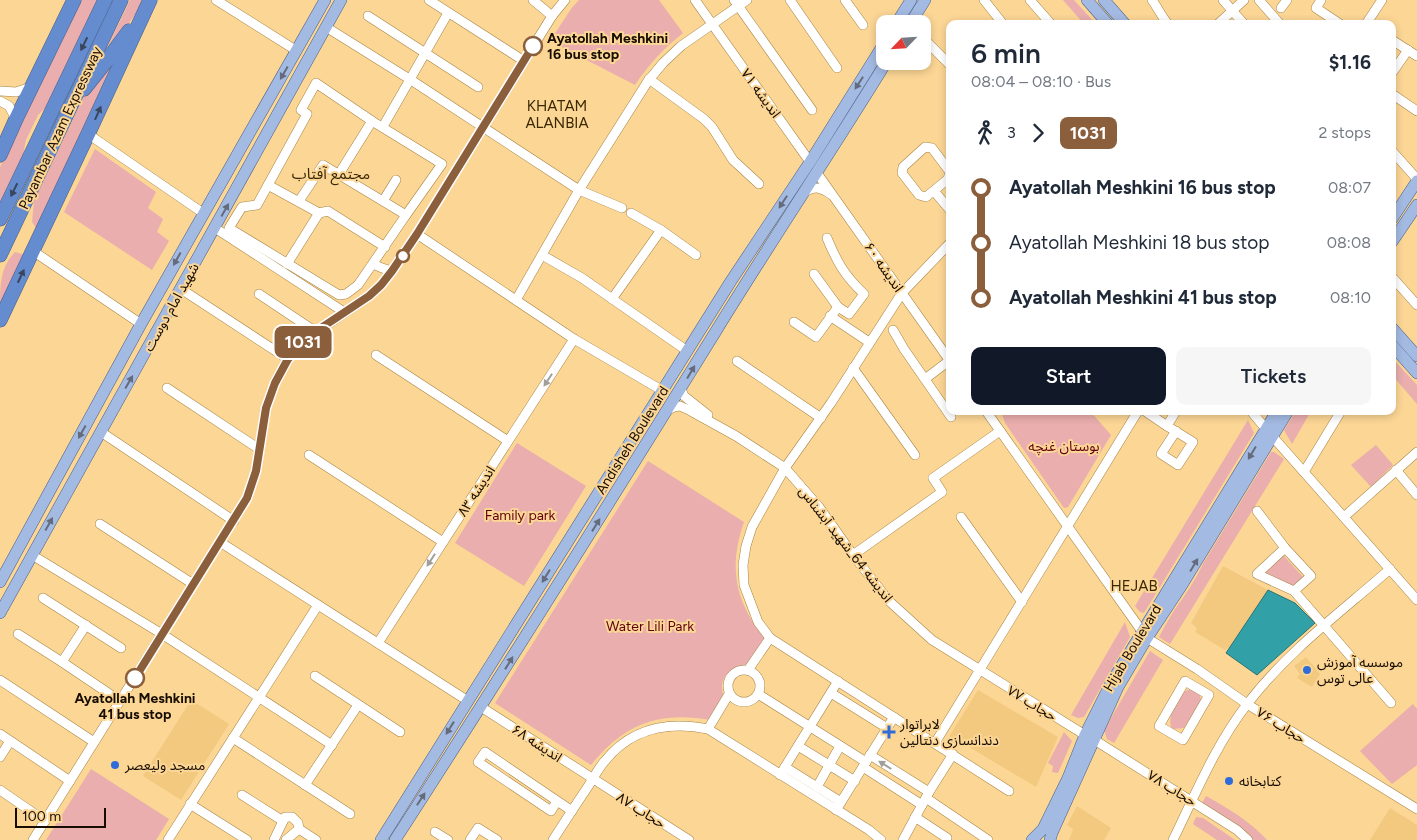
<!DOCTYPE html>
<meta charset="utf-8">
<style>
body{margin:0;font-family:Figtree,"Noto Sans Arabic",sans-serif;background:#f6f6f7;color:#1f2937;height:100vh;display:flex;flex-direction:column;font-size:19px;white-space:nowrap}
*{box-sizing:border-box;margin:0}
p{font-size:16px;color:#747a83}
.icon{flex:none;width:28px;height:28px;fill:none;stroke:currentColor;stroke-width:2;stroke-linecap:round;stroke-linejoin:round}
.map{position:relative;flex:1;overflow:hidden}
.panel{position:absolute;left:946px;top:20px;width:450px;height:395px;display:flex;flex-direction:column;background:#fff;border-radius:10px;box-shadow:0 2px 8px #0003}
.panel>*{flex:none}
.badge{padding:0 10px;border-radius:8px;font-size:18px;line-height:32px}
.needle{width:32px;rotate:245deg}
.controls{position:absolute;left:876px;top:15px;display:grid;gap:10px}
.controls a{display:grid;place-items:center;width:55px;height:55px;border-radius:10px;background:#fff;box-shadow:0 2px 8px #0003;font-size:25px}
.scale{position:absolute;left:15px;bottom:12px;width:91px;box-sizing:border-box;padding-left:5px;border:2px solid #160c00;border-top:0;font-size:14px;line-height:18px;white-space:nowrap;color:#160c00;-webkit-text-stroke:4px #fcd695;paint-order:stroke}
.map>.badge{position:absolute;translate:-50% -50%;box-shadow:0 0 0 2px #fff}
.legs{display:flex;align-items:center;gap:8px;height:55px;padding:0 25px;font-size:16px}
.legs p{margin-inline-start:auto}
.overview{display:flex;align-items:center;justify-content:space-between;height:85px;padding:0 25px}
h1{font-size:28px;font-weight:600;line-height:38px}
.cta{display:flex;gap:10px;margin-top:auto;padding:10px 25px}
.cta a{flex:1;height:58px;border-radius:10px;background:#111827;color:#fff;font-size:20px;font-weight:600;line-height:58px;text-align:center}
.cta a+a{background:#f6f6f7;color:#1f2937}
ul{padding:0 25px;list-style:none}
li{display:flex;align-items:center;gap:18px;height:55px;font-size:19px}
li i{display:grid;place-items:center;width:8px;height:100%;margin:0 6px;background:currentColor}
li i::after{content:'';width:12px;height:12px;margin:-6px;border:4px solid;border-radius:50%;background:#fff}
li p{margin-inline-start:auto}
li:first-child i{background:linear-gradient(#0000 50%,currentColor 0)}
li:last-child i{background:linear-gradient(currentColor 50%,#0000 0)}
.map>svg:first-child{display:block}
</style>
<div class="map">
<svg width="1417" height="840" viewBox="0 0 1417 840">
<rect width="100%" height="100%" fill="#fcd695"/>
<g fill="#f3c97f">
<path d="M1223,566L1268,590L1231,646L1225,650L1195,632L1197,628L1191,623Z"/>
<path d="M1306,657L1320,674L1312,687L1297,678L1300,674L1294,666Z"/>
<path d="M978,690L1058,737L1036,787L959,741L956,745L950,740V735Z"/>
<path d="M191,700L229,724L181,800L143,776Z"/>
<path d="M1077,806L1111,828L1104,840H1069L1073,829L1067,825Z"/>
<path d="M1390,808L1417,825V840H1370Z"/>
</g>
<g fill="#e9aead">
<path d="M79,0H98L50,103L38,115L26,140L22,159L0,205V167Z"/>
<path d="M130,0H143L137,12L100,63Z"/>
<path d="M579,0H659L683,33C664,48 649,64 635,85L550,41L571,9Z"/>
<path d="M1063,0H1074L1096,24H1084Z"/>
<path d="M117,53H120L37,229L32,222L34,201L84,96Z"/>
<path d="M95,149L156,192L148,208L163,219L157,232L169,241L152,270L64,212Z"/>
<path d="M15,252L25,255L0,308C0,284 0,268 15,252Z"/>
<path d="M1392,358L1417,385V404L1393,376Z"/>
<path d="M1001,411H1090L1111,435L1068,507L1064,508L1005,423Z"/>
<path d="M1296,411H1311L1292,444L1284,430Z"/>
<path d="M1248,420L1254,433L1144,613L1140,612L1135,606Z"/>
<path d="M517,443L586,486L524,586L455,543Z"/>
<path d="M1376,445L1393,465L1371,487L1351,465Z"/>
<path d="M1271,452H1274L1284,459L1170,644L1159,637C1164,628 1169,618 1175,609C1186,594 1196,579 1204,562Z"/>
<path d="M648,461L744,522C728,568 735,602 765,639L746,668C728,665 716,682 725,698L710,720C659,711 624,724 591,765L495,703Z"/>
<path d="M1283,555L1303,577L1293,588L1265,574L1273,563Z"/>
<path d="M1125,622L1130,637L1084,717L1078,718L1071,715Z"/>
<path d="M1150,651L1163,660L1114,743L1107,739L1104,730Z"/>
<path d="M1191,689L1200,695L1201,701L1184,728L1172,729C1166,716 1177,692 1191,689Z"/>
<path d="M1413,704L1417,709V765L1392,784L1360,751Z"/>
<path d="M1064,732L1072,741L1058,773L1052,772L1053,766L1048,763Z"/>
<path d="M91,769L169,819L156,840H46Z"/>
<path d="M1206,796C1229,809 1250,821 1267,840H1254L1231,821L1202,803Z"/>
<path d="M1196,817L1203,818L1235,840H1217L1193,824Z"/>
</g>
<path fill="#31a0a7" stroke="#297475" d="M1268,590L1295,603L1315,623L1257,675L1226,653Z"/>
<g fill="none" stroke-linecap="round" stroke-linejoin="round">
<defs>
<g id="minor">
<path d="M216,0L297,51"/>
<path d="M429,0L524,61"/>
<path d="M533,0L552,16"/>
<path d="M695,0L810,162"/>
<path d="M734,0L812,110"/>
<path d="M790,0L837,68"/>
<path d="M845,0L863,25"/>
<path d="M984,0L1003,24"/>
<path d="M1030,0L1051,24"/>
<path d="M1152,0C1158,8 1161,16 1168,24"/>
<path d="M1223,0L1244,24"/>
<path d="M1259,0L1280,24"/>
<path d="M1321,0L1316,8L1340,24"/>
<path d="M1281,8L1287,0"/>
<path d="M368,16L478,87"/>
<path d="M1218,24L1244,0"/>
<path d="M1366,24L1382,0"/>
<path d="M326,27L411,80L579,190L622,208"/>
<path d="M922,37L950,65"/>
<path d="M1392,40L1417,56"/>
<path d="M1392,73L1408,50"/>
<path d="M649,79L704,119L712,127L733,160L759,184"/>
<path d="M0,91L16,92L31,87"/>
<path d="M1392,94L1417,111"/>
<path d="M0,101L9,106L16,119"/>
<path d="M385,123L448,13"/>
<path d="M88,134L203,213"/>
<path d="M925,147L932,148L950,172L948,179L926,197L919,195L902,173L903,167Z"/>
<path d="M1392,151L1417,179"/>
<path d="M817,173L950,361"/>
<path d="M339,174L372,121"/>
<path d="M268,185L307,114L301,110L316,83L372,121L442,164L406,215"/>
<path d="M934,191L950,210"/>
<path d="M805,192C815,185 822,188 832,195"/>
<path d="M299,201L323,165L406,215L358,285L346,294L339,295L229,228L242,207L257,205L268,185L319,213L328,211L385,247"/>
<path d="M383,201L396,180"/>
<path d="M631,213L661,230L696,255"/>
<path d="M215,228L344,312"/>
<path d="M417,234L574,339L663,391"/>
<path d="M950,243L902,293L831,403L785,468L752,527L746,546L743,565L744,585L758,622L770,638L1009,791"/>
<path d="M33,251L141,324"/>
<path d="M542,255L582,278L683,348"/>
<path d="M287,264L319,213"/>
<path d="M373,264L382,268L392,271"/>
<path d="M814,274L838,307L849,314L864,294C844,275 837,262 827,238"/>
<path d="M1392,277L1417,305"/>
<path d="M181,289L288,359"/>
<path d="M259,294L316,332"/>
<path d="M612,299L661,230"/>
<path d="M516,300L579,190L648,81L663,63L681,46L747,0"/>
<path d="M830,316L869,342"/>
<path d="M794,322L816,337L838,307"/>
<path d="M893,330L904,349L951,417"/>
<path d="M376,355L508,441"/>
<path d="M737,361L821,418"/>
<path d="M853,368L915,455"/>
<path d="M925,379L950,360"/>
<path d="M167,388L259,449"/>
<path d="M681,389L684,396L708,415"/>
<path d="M668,410L674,407L680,406L689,410L736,436L785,468L819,507L853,555L889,601L932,640L1085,735"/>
<path d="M986,411L1141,630"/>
<path d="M1145,411L1167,426L1176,411"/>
<path d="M1251,411L1266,429"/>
<path d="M1167,426L1193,442L1178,465L1161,454L1176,431"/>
<path d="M101,432L234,521"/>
<path d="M1273,437L1417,600"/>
<path d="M309,455L443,542"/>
<path d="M1396,470L1417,495"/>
<path d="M1304,472L1341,411"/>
<path d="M1257,511L1285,548L1311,576L1294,591"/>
<path d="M961,517L1022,602"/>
<path d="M1344,517L1417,452"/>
<path d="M100,524L193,584"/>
<path d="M220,542L468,701"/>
<path d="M1285,548L1257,574L1294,591L1391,703"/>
<path d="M32,555L162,634L332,745"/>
<path d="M853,555L942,492L933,478L1000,431"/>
<path d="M43,598L121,648"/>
<path d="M18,634L62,662L120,701"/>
<path d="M1147,638L1197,669L1247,704L1417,809"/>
<path d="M378,643L574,339"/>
<path d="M62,662L86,625"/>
<circle cx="744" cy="686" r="16"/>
<path d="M748,670L770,638"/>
<path d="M315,676L400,732"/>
<path d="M0,680L94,742"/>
<path d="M1185,681L1209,695L1183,740L1159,726Z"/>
<path d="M831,693L887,728"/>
<path d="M758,694L866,762"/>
<path d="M481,707L689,840"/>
<path d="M708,729L729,694"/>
<path d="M0,734L70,781"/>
<path d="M233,738L350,814"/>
<path d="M1093,739L1237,830L1248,840"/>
<path d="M935,743L1138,411"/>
<path d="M798,746L855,781"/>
<path d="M870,755L929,792"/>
<path d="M0,757L10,741"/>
<path d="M785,767L841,802"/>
<path d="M863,767L922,805"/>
<path d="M780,775L838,681"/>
<path d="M305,785L358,705"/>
<path d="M817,787L840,746"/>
<path d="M0,790L45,821"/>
<path d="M242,795L283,821"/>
<path d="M926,798L988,840"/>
<path d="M557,801L551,811L478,762L485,752L572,811"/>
<path d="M190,804L247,840"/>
<path d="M836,810L894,717"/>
<path d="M915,817L947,838"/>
<path d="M299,829L316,840"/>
<path d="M435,832L448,840"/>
<path d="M33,840L247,498L256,471L266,408L275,383L288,359L312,335L369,296L381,285L392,271L417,234L552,16L565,0"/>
<path d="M168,840L318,605"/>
<path d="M274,840L285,817H292L298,823L299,829L286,840"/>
<path d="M470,840L478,828L497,840"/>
<path d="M553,840C565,821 577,803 589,785C594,777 598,769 604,762C631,728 667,721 708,729L869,830L881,840"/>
<path d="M903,840L929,792L953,754"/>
<path d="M1173,840C1196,793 1216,744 1248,703C1288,651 1341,612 1390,569"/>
</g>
<g id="major">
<path d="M1087,0L1108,24"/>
<path d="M1104,0L1125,24"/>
<path d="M896,24L911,0"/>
<path d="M910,24L925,0"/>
<path d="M1392,219L1417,181"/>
<path d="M1392,242L1417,205"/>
<path d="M1392,328L1417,356"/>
<path d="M1392,345L1417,373"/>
<path d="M0,582L141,324L325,0"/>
<path d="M0,613L341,0"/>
<path d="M381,840L731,281L810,162L885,42"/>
<path d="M395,840C504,672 610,502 716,331C772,240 831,152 887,61"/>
<path d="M1032,840L1043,829L1068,778L1085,735L1111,683L1277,411"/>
<path d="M1050,840L1052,833L1118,687L1147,638L1182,585L1288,411"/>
</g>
<g id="highway">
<path d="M84,89L108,59L129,31"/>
<path d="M0,155L16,119L74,0"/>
<path d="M0,219L105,0"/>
<path d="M0,255L121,0"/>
<path d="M0,320L88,134L150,0"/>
</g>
</defs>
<use href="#minor" stroke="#a78443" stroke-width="10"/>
<use href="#major" stroke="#495f87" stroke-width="12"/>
<use href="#highway" stroke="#495f87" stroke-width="15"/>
<use href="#minor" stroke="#fff" stroke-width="9"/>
<use href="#major" stroke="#a3bae2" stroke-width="11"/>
<use href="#highway" stroke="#658ccf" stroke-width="14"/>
</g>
<defs><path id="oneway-solid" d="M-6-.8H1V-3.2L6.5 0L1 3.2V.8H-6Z" transform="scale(1.25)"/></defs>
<g fill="#3a465d">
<use href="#oneway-solid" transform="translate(84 44) rotate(116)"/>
<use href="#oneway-solid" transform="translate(98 113) rotate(-66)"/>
<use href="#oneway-solid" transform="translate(14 190) rotate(116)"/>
<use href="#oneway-solid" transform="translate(21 276) rotate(-65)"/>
</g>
<g fill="#646c7c">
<use href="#oneway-solid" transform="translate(284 73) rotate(120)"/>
<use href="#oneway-solid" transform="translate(859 83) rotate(123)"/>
<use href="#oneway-solid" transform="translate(783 202) rotate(123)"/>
<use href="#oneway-solid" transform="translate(225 210) rotate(-61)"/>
<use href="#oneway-solid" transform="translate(177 259) rotate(119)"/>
<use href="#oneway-solid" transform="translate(691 372) rotate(-59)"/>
<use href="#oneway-solid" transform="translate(129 382) rotate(-60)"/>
<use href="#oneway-solid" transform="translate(82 432) rotate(119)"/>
<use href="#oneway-solid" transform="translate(1252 453) rotate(121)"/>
<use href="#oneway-solid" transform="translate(49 524) rotate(-61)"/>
<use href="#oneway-solid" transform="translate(596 525) rotate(-58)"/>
<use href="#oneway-solid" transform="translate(1194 565) rotate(-59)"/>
<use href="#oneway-solid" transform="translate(546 576) rotate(122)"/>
<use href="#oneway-solid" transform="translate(509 663) rotate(-58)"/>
<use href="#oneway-solid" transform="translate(450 728) rotate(122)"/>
<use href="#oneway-solid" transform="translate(421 799) rotate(-57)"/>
</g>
<g fill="#a29e99">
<use href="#oneway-solid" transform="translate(548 380) rotate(123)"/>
<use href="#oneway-solid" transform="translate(431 560) rotate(123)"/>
<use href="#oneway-solid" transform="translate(885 765) rotate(-148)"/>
</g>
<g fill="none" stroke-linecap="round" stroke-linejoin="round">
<defs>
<path id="line-1" d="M135,678L247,498L256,471L266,408L275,383L288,359L312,334L369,296L381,285L392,271L417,234L533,46"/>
</defs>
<use href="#line-1" stroke="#fff" stroke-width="11"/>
<use href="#line-1" stroke="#8b5e3c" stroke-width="8"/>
</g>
<g fill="#fff" stroke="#8b5e3c" stroke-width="2.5">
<circle cx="533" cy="46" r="9"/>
<circle cx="403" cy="256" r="6"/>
<circle cx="135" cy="678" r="9"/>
</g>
<g fill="#2d6cd9" stroke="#fcd695" stroke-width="2">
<circle cx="1307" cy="670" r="5"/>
<path d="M886.5 724.5h5v5h5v5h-5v5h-5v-5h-5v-5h5z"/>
<circle cx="115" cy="765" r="5"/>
<circle cx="1229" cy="781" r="5"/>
</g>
<g text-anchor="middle" stroke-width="4" stroke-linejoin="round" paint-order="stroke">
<g font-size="14" font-weight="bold" fill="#160c00" stroke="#fcd695" text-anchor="start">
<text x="547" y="43">Ayatollah Meshkini<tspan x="547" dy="16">16 bus stop</tspan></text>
<text x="135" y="703" text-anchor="middle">Ayatollah Meshkini<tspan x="135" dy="16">41 bus stop</tspan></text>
</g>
<g font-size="14" fill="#160c00" stroke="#fcd695">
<text transform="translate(761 93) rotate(54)" y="5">اندیشه ۷۱</text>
<text transform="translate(60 128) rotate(-65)" y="5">Payambar Azam Expressway</text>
<text transform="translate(884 267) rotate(55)" y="5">اندیشه ۶۰</text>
<text transform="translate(171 307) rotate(-61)" y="5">شهید امام دوست</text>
<text transform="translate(632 440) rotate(-58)" y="5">Andisheh Boulevard</text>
<text transform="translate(476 491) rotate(-57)" y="5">اندیشه ۸۳</text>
<text transform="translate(846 544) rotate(52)" y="5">اندیشه 64_شهید آبشناس</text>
<text transform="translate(1132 648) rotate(-59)" y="5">Hijab Boulevard</text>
<text transform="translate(1032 703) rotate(31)" y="5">حجاب ۷۷</text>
<text transform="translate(1281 725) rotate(32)" y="5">حجاب ۷۶</text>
<text transform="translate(537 743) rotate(33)" y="5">اندیشه ۶۸</text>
<text transform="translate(1172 788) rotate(32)" y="5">حجاب ۷۸</text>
<text transform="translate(641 810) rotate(32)" y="5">حجاب ۸۷</text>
</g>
<g font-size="14" fill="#620012" stroke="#fcd695">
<text x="1064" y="451">بوستان غنچه</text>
<text x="520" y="520">Family park</text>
<text x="650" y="631">Water Lili Park</text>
</g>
<g font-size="14" fill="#160c00" stroke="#fcd695" text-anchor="start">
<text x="1317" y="667">موسسه آموزش<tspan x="1317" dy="16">عالی توس</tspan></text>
<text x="900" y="729">لابراتوار<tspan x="900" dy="16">دندانسازی دنتالین</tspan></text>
<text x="125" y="770">مسجد ولیعصر</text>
<text x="1239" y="786">کتابخانه</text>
</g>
<g font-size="15" fill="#3a2804" stroke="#fcd695">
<text x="557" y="111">KHATAM<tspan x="557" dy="17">ALANBIA</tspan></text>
<text x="331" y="179">مجتمع آفتاب</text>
<text x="1134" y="591">HEJAB</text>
</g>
</g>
</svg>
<div class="controls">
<a><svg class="needle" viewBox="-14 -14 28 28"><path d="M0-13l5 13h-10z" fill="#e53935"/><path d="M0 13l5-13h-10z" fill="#747a83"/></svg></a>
</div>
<div class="scale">100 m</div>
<b class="badge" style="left:303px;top:342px;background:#8b5e3c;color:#fff">1031</b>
<section class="panel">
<div class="overview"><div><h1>6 min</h1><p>08:04 – 08:10 · Bus</p></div><b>$1.16</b></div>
<div class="legs"><svg class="icon" aria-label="walk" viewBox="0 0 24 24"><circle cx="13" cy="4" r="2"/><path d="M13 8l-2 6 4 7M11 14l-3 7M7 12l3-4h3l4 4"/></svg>3<svg class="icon" aria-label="forward" viewBox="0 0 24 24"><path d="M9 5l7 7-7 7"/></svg><b class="badge" style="background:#8b5e3c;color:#fff">1031</b><p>2 stops</p></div>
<ul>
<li><i style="color:#8b5e3c"></i><b>Ayatollah Meshkini 16 bus stop</b><p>08:07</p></li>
<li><i style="color:#8b5e3c"></i><span>Ayatollah Meshkini 18 bus stop</span><p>08:08</p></li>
<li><i style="color:#8b5e3c"></i><b>Ayatollah Meshkini 41 bus stop</b><p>08:10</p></li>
</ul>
<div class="cta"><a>Start</a><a>Tickets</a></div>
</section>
</div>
